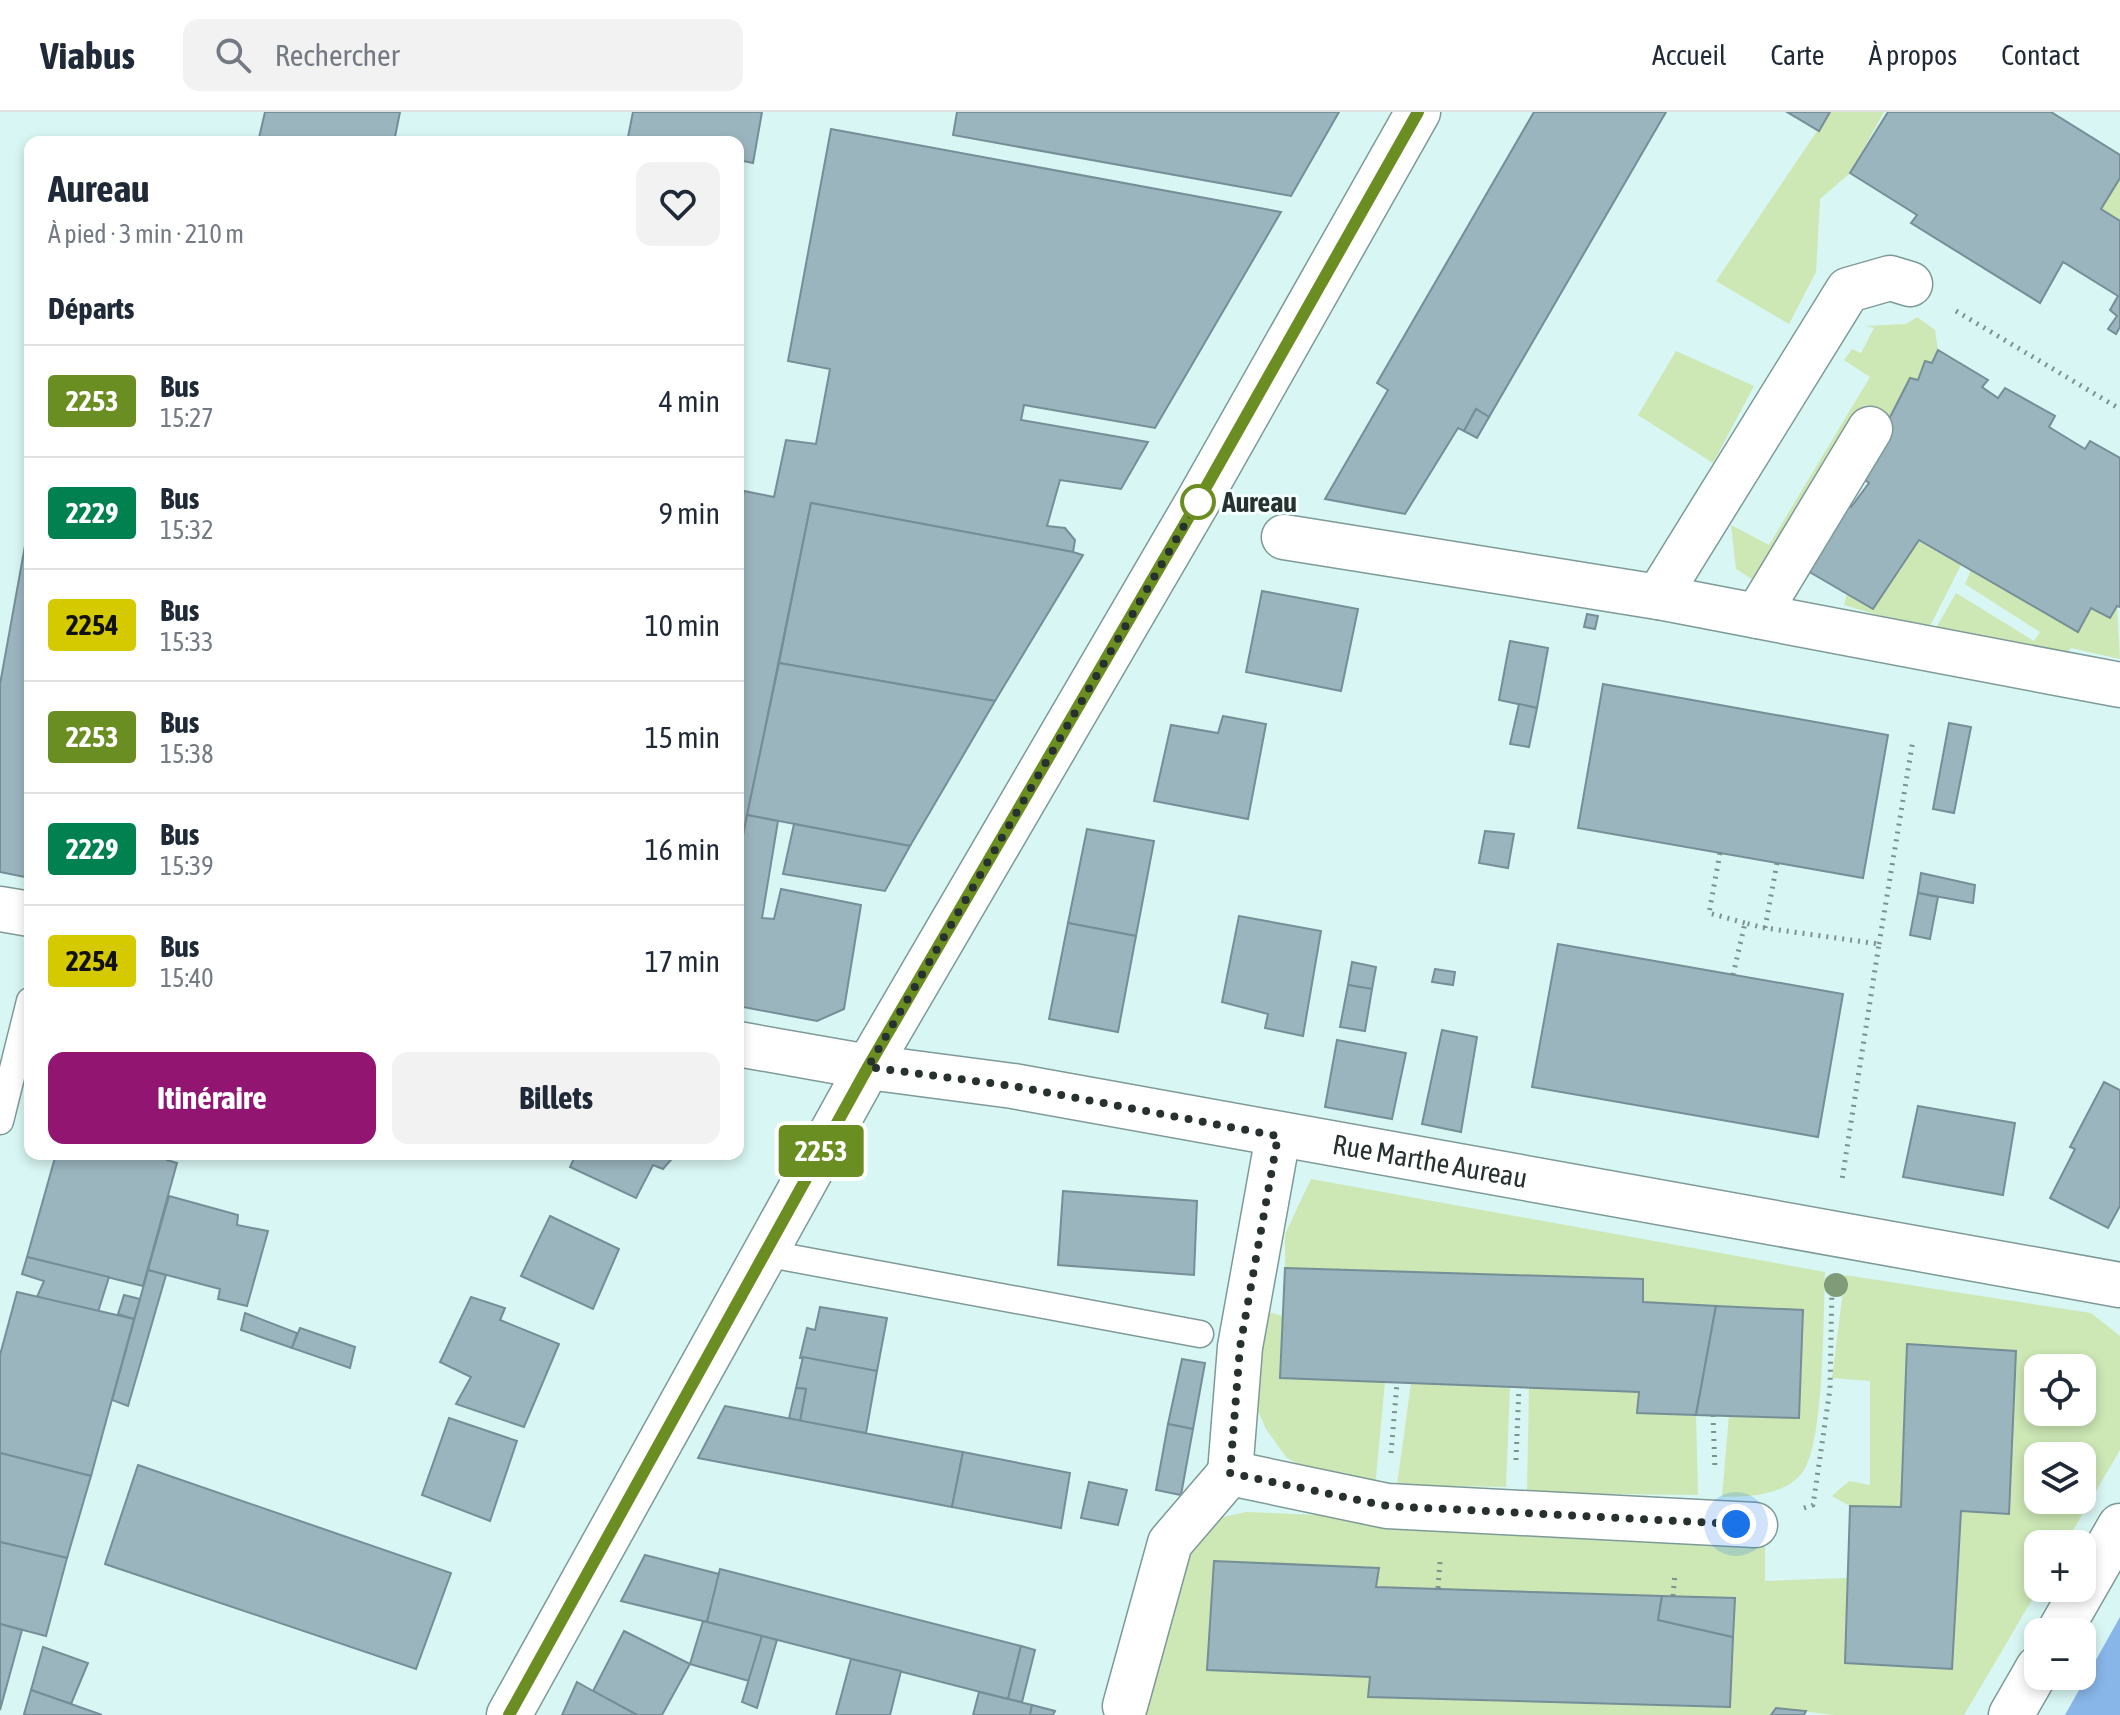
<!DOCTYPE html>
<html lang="fr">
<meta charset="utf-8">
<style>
body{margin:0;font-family:"Asap Condensed",sans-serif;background:#f2f2f3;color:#1f2937;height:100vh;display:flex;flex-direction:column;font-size:30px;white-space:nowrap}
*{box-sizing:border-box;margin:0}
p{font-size:26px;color:#747a83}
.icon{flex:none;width:44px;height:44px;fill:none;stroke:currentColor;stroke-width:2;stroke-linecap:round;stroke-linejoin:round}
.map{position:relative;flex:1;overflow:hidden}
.sheet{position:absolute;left:24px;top:24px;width:720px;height:1024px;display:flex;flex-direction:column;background:#fff;border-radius:16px;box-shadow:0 4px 12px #0003}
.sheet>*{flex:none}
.badge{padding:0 16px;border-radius:6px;font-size:28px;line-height:52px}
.fabs{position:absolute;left:2024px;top:1242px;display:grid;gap:16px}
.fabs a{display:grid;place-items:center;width:72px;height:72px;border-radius:16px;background:#fff;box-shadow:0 4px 12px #0003;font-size:40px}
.you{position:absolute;width:40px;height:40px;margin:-20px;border:6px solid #fff;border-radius:50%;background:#1a73e8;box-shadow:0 0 0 12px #1a73e833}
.map>.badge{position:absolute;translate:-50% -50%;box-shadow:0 0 0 4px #fff}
h2{padding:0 24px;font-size:30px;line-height:72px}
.round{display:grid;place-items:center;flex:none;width:84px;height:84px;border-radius:16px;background:#f2f2f3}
.overview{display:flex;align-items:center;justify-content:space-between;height:136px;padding:0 24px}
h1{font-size:38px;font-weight:700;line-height:60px}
.button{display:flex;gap:16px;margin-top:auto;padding:16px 24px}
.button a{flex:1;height:92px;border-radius:16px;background:#921571;color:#fff;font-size:32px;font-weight:700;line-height:92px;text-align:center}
.button a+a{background:#f2f2f3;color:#1f2937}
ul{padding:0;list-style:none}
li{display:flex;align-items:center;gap:24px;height:112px;padding:0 24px;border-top:2px solid #e0e1e3}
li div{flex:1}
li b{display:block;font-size:30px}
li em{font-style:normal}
li .badge{min-width:88px;font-weight:700;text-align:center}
header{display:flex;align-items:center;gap:48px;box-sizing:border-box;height:112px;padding:0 40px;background:#fff;border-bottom:2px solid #e0e1e3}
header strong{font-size:38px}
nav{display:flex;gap:44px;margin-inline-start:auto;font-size:28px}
.search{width:560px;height:72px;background:#f2f2f3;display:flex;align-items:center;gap:20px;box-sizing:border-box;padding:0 28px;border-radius:16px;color:#747a83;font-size:30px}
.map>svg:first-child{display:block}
</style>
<header>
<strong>Viabus</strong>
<div class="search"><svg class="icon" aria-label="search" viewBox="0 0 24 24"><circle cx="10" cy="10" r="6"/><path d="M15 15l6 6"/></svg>Rechercher</div>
<nav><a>Accueil</a><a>Carte</a><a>À propos</a><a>Contact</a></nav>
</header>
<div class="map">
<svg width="2120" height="1603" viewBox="0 0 2120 1603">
<rect width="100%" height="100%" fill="#d8f6f3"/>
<g fill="#cde7b5" fill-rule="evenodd">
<path d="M1830,0H1884L1850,61L1820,87L1816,160L1789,212L1716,169Z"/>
<path d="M2120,66V109L2101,97Z"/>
<path d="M1917,205L1935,218L1938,238L1932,251L1925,249L1918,268L1910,267L1889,308L1865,293L1765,465L1753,468L1736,457L1731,413L1769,433L1870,265L1844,248L1852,237L1861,241L1874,216L1865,214L1906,212Z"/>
<path d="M1676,239L1754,274L1713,351L1638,303Z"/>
<path d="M1919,428L1961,453L1928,518L1844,493L1847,482L1873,497Z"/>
<path d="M1971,458L2078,520L2091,496L2110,506L2117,494L2120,547L2071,536L2063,546L1932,523L1956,481L2034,529L2040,520L1965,472Z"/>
<path d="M1311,1067L1825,1160C1823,1202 1825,1332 1802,1361C1783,1384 1748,1385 1722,1385L1729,1303L1799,1305L1803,1198L1643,1190V1167L1285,1156V1122Z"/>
<path d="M1845,1163L2091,1201L2120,1224V1338L2065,1432H2038L2039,1476L1964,1603H1834L1776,1596L1771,1603H1144L1183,1441L1205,1409L1246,1400L1765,1422V1469L1847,1466L1845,1551L1952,1557L1961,1399L2009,1401L2016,1239L1908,1232L1901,1395L1850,1394L1832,1384L1849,1369L1870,1373V1269L1832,1266ZM2038,1256H2082V1300H2038ZM2038,1344H2082V1388H2038Z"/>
<path d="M1260,1198L1283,1204L1281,1266L1385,1270L1375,1376L1307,1358L1286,1345L1266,1317L1253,1287Z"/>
<path d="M1411,1271L1510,1274L1506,1375L1397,1373Z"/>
<path d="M1529,1275L1639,1280L1696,1303L1698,1383L1527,1381Z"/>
</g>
<path fill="#88b6e9" d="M2120,1505V1603H2065Z"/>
<g fill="#9bb5be" stroke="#758e97" stroke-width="2">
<path d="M265,0H400L394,30H258Z"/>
<path d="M633,0H762L753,51L738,48V30H652L628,25Z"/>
<path d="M957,0H1339L1291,84L953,23Z"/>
<path d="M1534,0H1666L1489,305L1476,297L1464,319L1458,316L1405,402L1325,387L1388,278L1377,271Z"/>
<path d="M1787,0H1830L1819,19Z"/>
<path d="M1888,0H2051L2120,43V66L2101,97L2120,109V215L2116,222L2108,217L2117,204L2110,198L2118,184L2063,150L2040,191L1911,111L1917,103L1850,61Z"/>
<path d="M831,17L1281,100L1155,316L1024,293L1021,308L1148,330L1121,377L1060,368L1047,414L1065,416L1075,428L1073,440L811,391L738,749V410L744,379L774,385L786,328L816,332L830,257L788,249Z"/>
<path d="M1938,238L1988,268L1982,275L1998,286L2005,276L2055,304L2049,315L2085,337L2090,329L2120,346V495L2117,494L2110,506L2091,496L2078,520L1919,428L1873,497L1806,458L1842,392L1851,395L1869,371L1860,364L1910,266L1918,268L1925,249L1932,251Z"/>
<path d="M1476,297L1489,305L1477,326L1464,319Z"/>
<path d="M811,391L1073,440L1083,443L995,589L779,551Z"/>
<path d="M30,406V766L0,760V572Z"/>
<path d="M1262,479L1358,497L1341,579L1246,560Z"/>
<path d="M1587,502L1598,504L1595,517L1584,515Z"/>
<path d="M1510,529L1548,536L1537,596L1499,588Z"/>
<path d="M779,551L995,589L910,734L747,703Z"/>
<path d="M1603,572L1888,623L1863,766L1578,716Z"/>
<path d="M1519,592L1537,596L1529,635L1510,632Z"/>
<path d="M1223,604L1266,612L1248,707L1154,689L1171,613L1218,621Z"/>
<path d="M1949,611L1971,615L1954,701L1933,697Z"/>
<path d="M747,703L778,709L762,806L774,807L781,777L861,793L844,897L817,909L738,894V749Z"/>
<path d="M794,712L910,734L885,779L783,762Z"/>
<path d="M1087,717L1154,729L1136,824L1068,811Z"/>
<path d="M1485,719L1514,722L1508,756L1479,751Z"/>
<path d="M1921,761L1975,773L1973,791L1918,781Z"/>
<path d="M1918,781L1938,785L1930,827L1910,823Z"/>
<path d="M1239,804L1321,819L1303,924L1265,916L1268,902L1222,890Z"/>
<path d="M1068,811L1136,824L1118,920L1049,907Z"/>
<path d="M1558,832L1843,882L1818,1025L1532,975Z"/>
<path d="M1352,850L1376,855L1372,877L1348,873Z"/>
<path d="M1435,857L1455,860L1453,873L1432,870Z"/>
<path d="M1348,873L1372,877L1365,919L1340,915Z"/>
<path d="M1442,918L1477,925L1461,1020L1422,1012Z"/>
<path d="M1337,928L1406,941L1392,1007L1325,995Z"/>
<path d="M2104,970L2120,978V1094L2108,1116L2050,1086L2075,1037L2070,1035Z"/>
<path d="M1918,994L2015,1011L2003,1083L1903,1065Z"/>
<path d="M56,1042H169L167,1048L177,1051L143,1174L27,1145Z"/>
<path d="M576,1042H676L663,1057L653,1053L636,1086L570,1055Z"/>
<path d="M1063,1079L1197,1089L1194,1163L1058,1153Z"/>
<path d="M169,1084L238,1103L237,1113L268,1119L247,1194L218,1187L220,1177L148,1158Z"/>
<path d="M550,1104L619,1137L593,1197L521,1164Z"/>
<path d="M27,1145L109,1165L98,1200L37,1185L44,1169L22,1162Z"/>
<path d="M1285,1156L1643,1167V1190L1716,1194L1696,1303L1637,1301L1639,1280L1280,1266Z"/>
<path d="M148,1158L166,1163L128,1294L112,1288Z"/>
<path d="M17,1180L134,1207L91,1364L0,1341V1243Z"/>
<path d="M124,1183L140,1187L134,1207L118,1202Z"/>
<path d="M471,1185L505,1196L500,1208L559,1232L524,1315L456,1292L471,1265L440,1250Z"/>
<path d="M1716,1194L1803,1198L1799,1306L1696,1303Z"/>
<path d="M820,1195L887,1206L877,1259L800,1246L807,1216L815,1218Z"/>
<path d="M245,1201L297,1221L292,1236L241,1218Z"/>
<path d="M300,1216L355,1235L350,1256L292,1236Z"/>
<path d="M1907,1232L2016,1239L2009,1402L1961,1399L1952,1557L1845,1551L1850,1394L1901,1395Z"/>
<path d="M803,1245L877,1259L866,1321L800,1309L806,1277L796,1276Z"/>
<path d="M1182,1247L1205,1251L1193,1317L1168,1312Z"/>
<path d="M796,1276L806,1277L800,1309L789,1306Z"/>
<path d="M725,1294L963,1340L952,1395L698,1346Z"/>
<path d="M449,1306L517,1329L490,1409L422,1383Z"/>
<path d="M1168,1312L1193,1317L1181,1383L1156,1378Z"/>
<path d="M963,1340L1070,1361L1061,1416L952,1395Z"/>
<path d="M0,1341L91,1364L67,1446L0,1430Z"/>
<path d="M138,1353L451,1461L416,1557L105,1452Z"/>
<path d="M1089,1370L1127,1378L1118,1413L1081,1406Z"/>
<path d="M0,1430L67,1446L46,1524L0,1512Z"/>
<path d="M645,1443L719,1462L707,1510L621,1489Z"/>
<path d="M1214,1449L1379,1456L1376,1475L1662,1484L1658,1508L1733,1525L1730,1595L1368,1585L1370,1565L1207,1558Z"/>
<path d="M720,1457L1021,1534L1008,1587L707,1510Z"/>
<path d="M1662,1484L1735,1486L1733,1525L1658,1508Z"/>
<path d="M703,1509L762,1524L749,1569L690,1552Z"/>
<path d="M0,1512L22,1518L0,1598Z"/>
<path d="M624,1519L690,1552L662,1603H637L593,1579Z"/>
<path d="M762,1524L777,1528L757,1596L742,1590Z"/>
<path d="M1021,1534L1035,1538L1022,1590L1008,1587Z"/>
<path d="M43,1535L88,1551L71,1592L31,1578Z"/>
<path d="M851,1547L901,1559L890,1603H836Z"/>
<path d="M577,1570L593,1579L637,1603H562Z"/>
<path d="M31,1578L71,1592L102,1603H28L24,1602Z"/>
<path d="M979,1580L1032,1593L1030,1603H973Z"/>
<path d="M1032,1593L1055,1599L1053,1603H1030Z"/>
<path d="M1776,1596L1806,1599L1804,1603H1771Z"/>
</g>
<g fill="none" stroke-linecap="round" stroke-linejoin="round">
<defs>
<g id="service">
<path d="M0,1009L30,889"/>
<path d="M764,1141L1200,1222"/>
</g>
<g id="minor">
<path d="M1870,317L1757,504L2120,573"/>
<path d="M1284,425L1658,485"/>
<path d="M1757,504L1658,485L1848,178L1890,166L1910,172"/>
<path d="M0,797L30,802"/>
<path id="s1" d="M738,932L868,955L1013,974L2120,1173"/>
<path d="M1278,1024L1240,1235L1230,1361L1387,1394L1755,1413"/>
<path d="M2059,1520L2120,1414"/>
<path d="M1125,1594L1170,1431L1230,1361"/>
<path d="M509,1603L868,955L1197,391L1418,0"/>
<path d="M2011,1603L2038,1556"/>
</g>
</defs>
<use href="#service" stroke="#7e9a98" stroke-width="29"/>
<use href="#minor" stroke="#7e9a98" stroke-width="47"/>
<g stroke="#7d918f" stroke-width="5" stroke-dasharray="2 6" stroke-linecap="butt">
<path d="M1956,199L2120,297"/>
<path d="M1720,741L1709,801L1745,811"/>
<path d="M1777,751L1765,816L1879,832L1842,1068"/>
<path d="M1879,832L1913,628"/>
<path d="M1733,863L1745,811L1765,816"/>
<path d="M1713,1303L1715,1358"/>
<path d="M1391,1341L1397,1271"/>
<path d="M1516,1348L1519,1275"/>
<path d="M1804,1396L1813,1393L1830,1277L1832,1173"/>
<path d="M1438,1476L1440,1450"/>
<path d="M1673,1484L1675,1462"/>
</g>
<use href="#service" stroke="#fff" stroke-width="26"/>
<use href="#minor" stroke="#fff" stroke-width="44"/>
</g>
<circle fill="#7f9b77" cx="1836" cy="1173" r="12"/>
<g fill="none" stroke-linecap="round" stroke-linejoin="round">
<defs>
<path id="line" d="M509,1603L868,955L1197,391L1418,0"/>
</defs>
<use href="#line" stroke="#fff" stroke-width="18"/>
<use href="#line" stroke="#6b8e23" stroke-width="12"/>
<path stroke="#263130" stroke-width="8" stroke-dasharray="0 14.4" d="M1198,390L868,955L1013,974L1278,1024L1240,1235L1230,1361L1387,1394L1736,1412"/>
</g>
<circle fill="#fff" stroke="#6b8e23" stroke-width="4" cx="1198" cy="390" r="16"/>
<g text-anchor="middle" stroke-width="6" stroke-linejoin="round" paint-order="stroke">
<g font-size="28" font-weight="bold" fill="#263130" stroke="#f3fffe" text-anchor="start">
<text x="1222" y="400">Aureau</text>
</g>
<g font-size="28" fill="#263130" stroke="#f3fffe">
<text dy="10" stroke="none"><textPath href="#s1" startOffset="702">Rue Marthe Aureau</textPath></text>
</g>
</g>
</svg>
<div class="fabs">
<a><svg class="icon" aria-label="locate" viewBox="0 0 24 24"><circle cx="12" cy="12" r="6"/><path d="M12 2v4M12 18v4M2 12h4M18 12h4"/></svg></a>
<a><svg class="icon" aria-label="layers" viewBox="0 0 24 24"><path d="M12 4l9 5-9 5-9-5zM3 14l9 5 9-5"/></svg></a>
<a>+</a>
<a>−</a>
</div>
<div class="you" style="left:1736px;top:1412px"></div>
<b class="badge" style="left:821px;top:1039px;background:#6b8e23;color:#fff">2253</b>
<section class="sheet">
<div class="overview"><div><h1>Aureau</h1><p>À pied · 3 min · 210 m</p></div><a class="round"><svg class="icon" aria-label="heart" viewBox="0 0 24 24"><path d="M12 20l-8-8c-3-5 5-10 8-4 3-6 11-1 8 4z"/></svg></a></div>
<h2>Départs</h2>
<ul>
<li><span class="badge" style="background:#6b8e23;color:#fff">2253</span><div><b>Bus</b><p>15:27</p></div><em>4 min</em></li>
<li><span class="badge" style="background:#00814f;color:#fff">2229</span><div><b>Bus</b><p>15:32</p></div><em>9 min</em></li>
<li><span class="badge" style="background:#d5c900;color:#111">2254</span><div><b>Bus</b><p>15:33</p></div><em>10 min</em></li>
<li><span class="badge" style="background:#6b8e23;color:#fff">2253</span><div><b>Bus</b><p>15:38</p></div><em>15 min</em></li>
<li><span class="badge" style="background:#00814f;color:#fff">2229</span><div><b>Bus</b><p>15:39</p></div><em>16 min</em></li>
<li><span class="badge" style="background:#d5c900;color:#111">2254</span><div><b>Bus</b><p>15:40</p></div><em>17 min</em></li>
</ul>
<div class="button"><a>Itinéraire</a><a>Billets</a></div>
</section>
</div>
